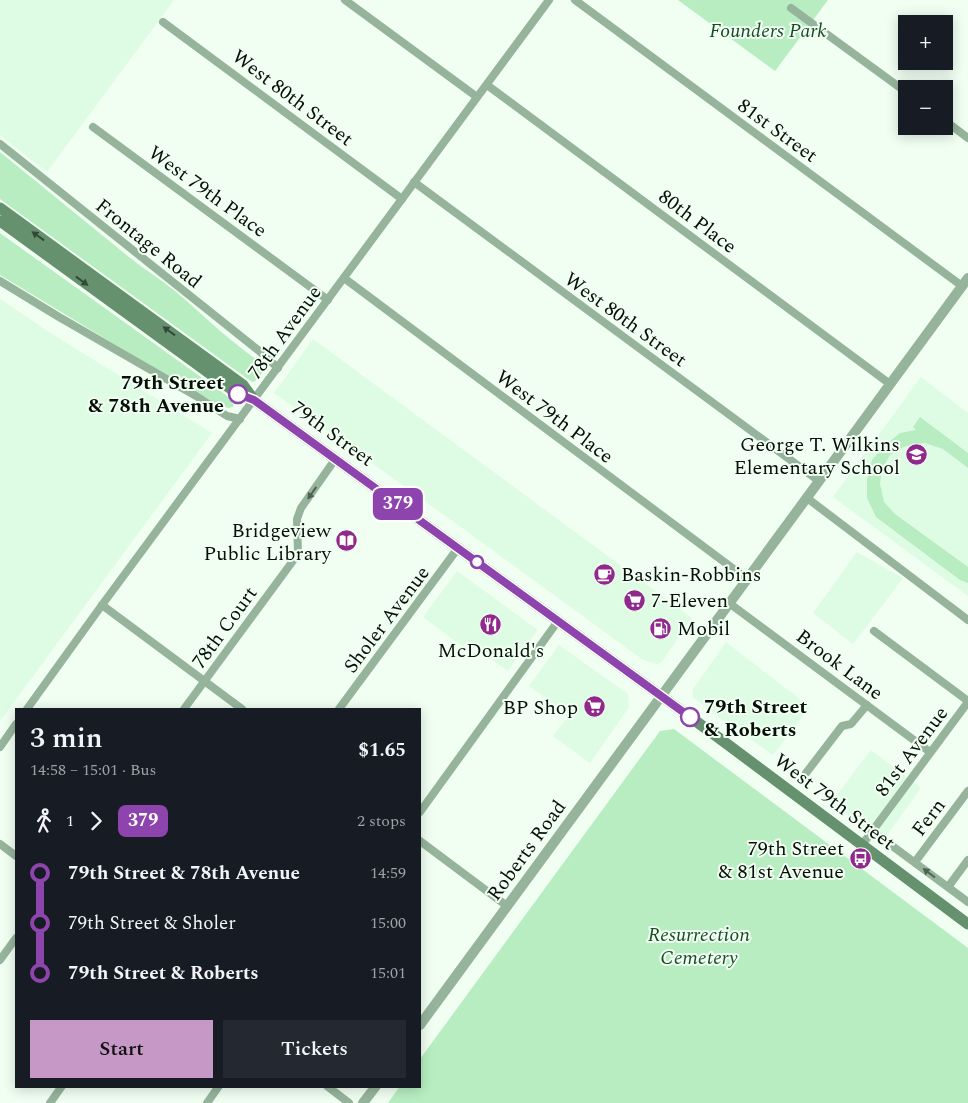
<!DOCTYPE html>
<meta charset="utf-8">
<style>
body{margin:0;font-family:Spectral,serif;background:#242831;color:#f1f3f6;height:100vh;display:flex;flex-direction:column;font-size:19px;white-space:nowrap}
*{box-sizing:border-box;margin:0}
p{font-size:16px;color:#9ea1a6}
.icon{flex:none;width:28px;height:28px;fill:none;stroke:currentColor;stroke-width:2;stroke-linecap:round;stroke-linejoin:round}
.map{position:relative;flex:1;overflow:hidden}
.details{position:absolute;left:15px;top:708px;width:406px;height:380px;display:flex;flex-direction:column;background:#171b24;border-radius:0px;box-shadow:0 2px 12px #0003}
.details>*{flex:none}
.badge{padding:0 10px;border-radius:8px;font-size:18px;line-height:32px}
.controls{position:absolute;left:898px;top:15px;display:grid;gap:10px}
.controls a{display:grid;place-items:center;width:55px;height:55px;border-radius:0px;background:#171b24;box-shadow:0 2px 12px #0003;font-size:25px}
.map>.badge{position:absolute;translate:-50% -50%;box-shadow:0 0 0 2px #fff}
.legs{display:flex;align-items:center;gap:8px;height:55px;padding:0 15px;font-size:16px}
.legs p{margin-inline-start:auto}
.headline{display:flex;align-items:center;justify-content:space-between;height:85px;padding:0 15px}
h1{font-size:28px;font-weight:600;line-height:38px}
.action{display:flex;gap:10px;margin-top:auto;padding:10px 15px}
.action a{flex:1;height:58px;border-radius:0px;background:#c698c6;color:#111;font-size:20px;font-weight:600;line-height:58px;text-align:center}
.action a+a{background:#242831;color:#f1f3f6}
ul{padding:0 15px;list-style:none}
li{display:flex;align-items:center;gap:18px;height:50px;font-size:19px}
li i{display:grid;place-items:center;width:8px;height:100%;margin:0 6px;background:currentColor}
li i::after{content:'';width:12px;height:12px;margin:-6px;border:4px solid;border-radius:50%;background:#171b24}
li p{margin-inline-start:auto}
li:first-child i{background:linear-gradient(#0000 50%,currentColor 0)}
li:last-child i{background:linear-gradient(currentColor 50%,#0000 0)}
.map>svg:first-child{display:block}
</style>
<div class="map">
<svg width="968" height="1103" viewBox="0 0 968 1103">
<rect width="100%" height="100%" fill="#f1fff3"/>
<g fill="#defce3">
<path d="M0,0H174L47,172L0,135Z"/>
<path d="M0,299L52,334L212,433L0,721Z"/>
<path d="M313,339L692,618L661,663L657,664L643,660L451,520L274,393Z"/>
<path d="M921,377L968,413V596L833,497Z"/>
<path d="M857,552L903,578L853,644L813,613Z"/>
<path d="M457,571L538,630L508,671L467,642L463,647L423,617Z"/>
<path d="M726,642L810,707L773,755L746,736L736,731L693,697V689Z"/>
<path d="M559,645L628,694L629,707L590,763L553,736L569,715L529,686Z"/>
<path d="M871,750L921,788L879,846L833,800Z"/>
</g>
<g fill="#b7edc0">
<path d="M678,0H828L775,71Z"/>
<path d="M0,152C43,187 86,222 129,257C144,269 160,279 175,291C201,313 225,337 253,357C256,359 259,362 261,365C264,373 260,380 252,382L0,199Z"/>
<path d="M0,233L226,395L232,401L234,406L229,408L219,406L167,376L0,275Z"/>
<path d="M920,417L968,453V468L943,449L925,443L903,447L890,455L882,469L880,484L884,502L895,514L968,567V583L960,580L876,517L867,498V479L872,460L884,446L900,433L916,430L913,427Z"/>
<path d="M674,729L968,948V1103H388L400,1086H420V1059L660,731Z"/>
</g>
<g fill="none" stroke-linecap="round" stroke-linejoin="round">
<g stroke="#96b49b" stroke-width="8">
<path d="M345,0L477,97"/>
<path d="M575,0L962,286"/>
<path d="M791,8L906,92"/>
<path d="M163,22L402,199"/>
<path d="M487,85L890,384"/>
<path d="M944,120L968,138"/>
<path d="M93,127L328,300"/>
<path d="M0,144L258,350L278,368"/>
<path d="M414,182L819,481"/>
<path d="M344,278L747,579"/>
<path d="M0,281L59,317L196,396L227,416L240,419"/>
<path d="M807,498L968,620"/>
<path d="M729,603L930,752"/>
<path d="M102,605L242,709"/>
<path d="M874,631L968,701"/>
<path d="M27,709L102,605L549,0"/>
<path d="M184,709L298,554L297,519L301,508L336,458"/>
<path d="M339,709L458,548"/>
<path d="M0,747L16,724"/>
<path d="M806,773L842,726L851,724L867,705"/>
<path d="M420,812L558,621"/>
<path d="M872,831L968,902"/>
<path d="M420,841L507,906"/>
<path d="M0,844L16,856"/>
<path d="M862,845L968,702"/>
<path d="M915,862L968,791"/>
<path d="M948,887L968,860"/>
<path d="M0,960L16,938"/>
<path d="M327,1086L349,1103"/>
<path d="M50,1103L62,1086"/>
<path d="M207,1103L219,1086"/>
</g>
<g stroke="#96b49b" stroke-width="10">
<path d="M420,1025L968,278"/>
<path d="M363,1103L376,1086"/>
</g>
<g stroke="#65916e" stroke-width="11">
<path d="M0,208L243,385L254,400L719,738L968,924"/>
<path d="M0,221L238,394L254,400"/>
</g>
</g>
<defs><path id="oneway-solid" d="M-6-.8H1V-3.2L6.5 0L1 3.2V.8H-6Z" transform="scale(1.25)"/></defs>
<g fill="#314a36">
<use href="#oneway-solid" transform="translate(38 236) rotate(-144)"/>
<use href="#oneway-solid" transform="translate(82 281) rotate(36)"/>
<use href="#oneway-solid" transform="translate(169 331) rotate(-144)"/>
</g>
<g fill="#4e6252">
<use href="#oneway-solid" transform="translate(312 493) rotate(125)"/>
<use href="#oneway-solid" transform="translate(929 873) rotate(-143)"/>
</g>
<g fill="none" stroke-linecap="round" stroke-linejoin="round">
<defs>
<path id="line-1" d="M238,394L254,400L690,717"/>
</defs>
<use href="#line-1" stroke="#fff" stroke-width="11"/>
<use href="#line-1" stroke="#8e44ad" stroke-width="8"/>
</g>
<defs>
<symbol id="school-disc" viewBox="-11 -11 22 22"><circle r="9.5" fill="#91288c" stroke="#f1fff3"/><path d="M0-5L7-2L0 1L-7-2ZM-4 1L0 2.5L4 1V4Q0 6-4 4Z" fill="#fff"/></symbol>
<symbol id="library-disc" viewBox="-11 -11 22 22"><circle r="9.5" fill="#91288c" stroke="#f1fff3"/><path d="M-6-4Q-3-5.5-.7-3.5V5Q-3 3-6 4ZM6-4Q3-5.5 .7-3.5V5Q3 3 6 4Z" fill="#fff"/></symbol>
<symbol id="cafe-disc" viewBox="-11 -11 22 22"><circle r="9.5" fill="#91288c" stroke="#f1fff3"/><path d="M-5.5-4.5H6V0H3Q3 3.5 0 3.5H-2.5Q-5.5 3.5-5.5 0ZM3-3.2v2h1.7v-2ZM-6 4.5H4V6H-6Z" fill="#fff"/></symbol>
<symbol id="supermarket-disc" viewBox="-11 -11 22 22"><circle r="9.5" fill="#91288c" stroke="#f1fff3"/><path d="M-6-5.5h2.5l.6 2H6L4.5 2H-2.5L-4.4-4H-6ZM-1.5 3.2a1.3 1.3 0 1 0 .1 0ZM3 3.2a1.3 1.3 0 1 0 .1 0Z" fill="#fff"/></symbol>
<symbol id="restaurant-disc" viewBox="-11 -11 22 22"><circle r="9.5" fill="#91288c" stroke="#f1fff3"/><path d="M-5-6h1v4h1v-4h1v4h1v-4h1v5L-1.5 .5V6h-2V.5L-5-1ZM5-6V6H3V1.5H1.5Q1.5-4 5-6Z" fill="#fff"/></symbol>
<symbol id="fuel-disc" viewBox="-11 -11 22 22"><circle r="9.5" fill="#91288c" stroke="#f1fff3"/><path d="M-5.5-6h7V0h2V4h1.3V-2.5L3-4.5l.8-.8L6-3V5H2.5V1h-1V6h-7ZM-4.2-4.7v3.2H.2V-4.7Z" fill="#fff"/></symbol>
<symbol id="bus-disc" viewBox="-11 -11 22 22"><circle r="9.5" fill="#91288c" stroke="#f1fff3"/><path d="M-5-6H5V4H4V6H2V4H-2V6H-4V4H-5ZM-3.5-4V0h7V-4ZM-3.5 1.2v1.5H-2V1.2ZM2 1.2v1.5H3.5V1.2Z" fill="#fff"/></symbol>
</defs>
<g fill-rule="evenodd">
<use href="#school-disc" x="904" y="442" width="25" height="25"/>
<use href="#library-disc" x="334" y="528" width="25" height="25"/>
<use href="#cafe-disc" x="592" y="562" width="25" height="25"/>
<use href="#supermarket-disc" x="622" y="588" width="25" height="25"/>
<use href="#restaurant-disc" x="478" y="612" width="25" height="25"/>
<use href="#fuel-disc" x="648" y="616" width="25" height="25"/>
<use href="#supermarket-disc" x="582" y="694" width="25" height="25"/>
<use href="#bus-disc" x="848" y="846" width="25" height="25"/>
</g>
<g fill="#fff" stroke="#8e44ad" stroke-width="2.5">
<circle cx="238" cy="394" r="9"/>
<circle cx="477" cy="562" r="6"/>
<circle cx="690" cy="717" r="9"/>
</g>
<g text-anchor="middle" stroke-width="4" stroke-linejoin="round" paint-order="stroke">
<g font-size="20" font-style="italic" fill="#194b27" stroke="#f1fff3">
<text x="768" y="37">Founders Park</text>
<text x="699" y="941">Resurrection<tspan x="699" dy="23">Cemetery</tspan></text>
</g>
<g font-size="20" fill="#070f08" stroke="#f1fff3">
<text transform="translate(293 97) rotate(37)" y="7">West 80th Street</text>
<text transform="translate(778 130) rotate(36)" y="7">81st Street</text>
<text transform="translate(208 191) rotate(36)" y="7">West 79th Place</text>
<text transform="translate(698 221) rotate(37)" y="7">80th Place</text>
<text transform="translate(149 243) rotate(39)" y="7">Frontage Road</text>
<text transform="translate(626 319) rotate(36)" y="7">West 80th Street</text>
<text transform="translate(284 332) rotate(-54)" y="7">78th Avenue</text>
<text transform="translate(555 416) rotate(37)" y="7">West 79th Place</text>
<text transform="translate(333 433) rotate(36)" y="7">79th Street</text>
<text transform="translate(386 619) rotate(-53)" y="7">Sholer Avenue</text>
<text transform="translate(224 627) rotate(-54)" y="7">78th Court</text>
<text transform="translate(840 664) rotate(37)" y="7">Brook Lane</text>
<text transform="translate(911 751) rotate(-53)" y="7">81st Avenue</text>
<text transform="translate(835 801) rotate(37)" y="7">West 79th Street</text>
<text transform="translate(928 817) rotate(-53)" y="7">Fern</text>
<text transform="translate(526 850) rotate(-54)" y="7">Roberts Road</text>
</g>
<g font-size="20" font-weight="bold" fill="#070f08" stroke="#f1fff3" text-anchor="end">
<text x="224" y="389">79th Street<tspan x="224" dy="23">&amp; 78th Avenue</tspan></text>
<text x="704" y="713" text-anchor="start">79th Street<tspan x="704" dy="23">&amp; Roberts</tspan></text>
</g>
<g font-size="20" fill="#070f08" stroke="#f1fff3" text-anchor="end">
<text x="900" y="451">George T. Wilkins<tspan x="900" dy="23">Elementary School</tspan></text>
<text x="331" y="537">Bridgeview<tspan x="331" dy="23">Public Library</tspan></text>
<text x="621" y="581" text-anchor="start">Baskin-Robbins</text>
<text x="651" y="607" text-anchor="start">7-Eleven</text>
<text x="677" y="635" text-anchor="start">Mobil</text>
<text x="491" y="657" text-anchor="middle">McDonald's</text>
<text x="578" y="714">BP Shop</text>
<text x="844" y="855">79th Street<tspan x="844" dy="23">&amp; 81st Avenue</tspan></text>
</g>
</g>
</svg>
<div class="controls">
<a>+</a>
<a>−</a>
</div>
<b class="badge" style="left:398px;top:504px;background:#8e44ad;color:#fff">379</b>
<section class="details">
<div class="headline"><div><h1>3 min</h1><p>14:58 – 15:01 · Bus</p></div><b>$1.65</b></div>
<div class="legs"><svg class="icon" aria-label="walk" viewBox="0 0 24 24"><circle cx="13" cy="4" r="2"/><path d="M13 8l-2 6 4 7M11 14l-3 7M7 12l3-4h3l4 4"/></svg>1<svg class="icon" aria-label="forward" viewBox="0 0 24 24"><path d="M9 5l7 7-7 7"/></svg><b class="badge" style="background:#8e44ad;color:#fff">379</b><p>2 stops</p></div>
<ul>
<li><i style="color:#8e44ad"></i><b>79th Street &amp; 78th Avenue</b><p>14:59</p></li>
<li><i style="color:#8e44ad"></i><span>79th Street &amp; Sholer</span><p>15:00</p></li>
<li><i style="color:#8e44ad"></i><b>79th Street &amp; Roberts</b><p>15:01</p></li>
</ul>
<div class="action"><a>Start</a><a>Tickets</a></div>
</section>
</div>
